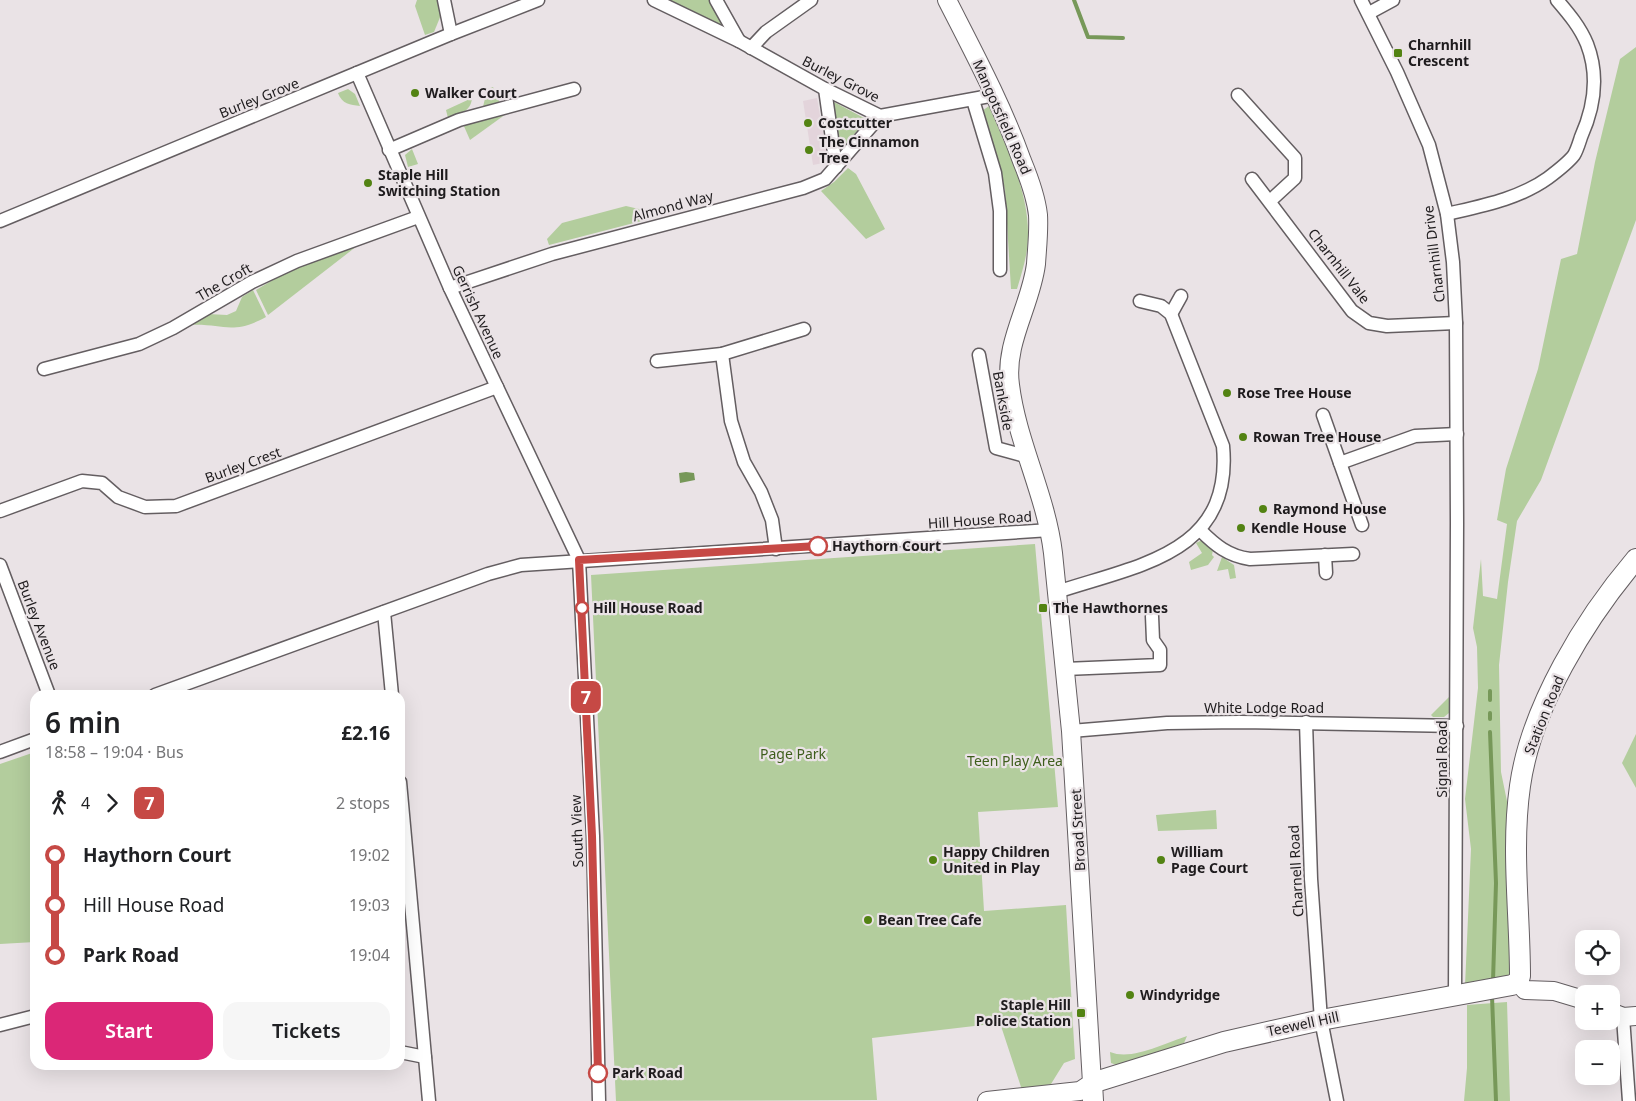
<!DOCTYPE html>
<meta charset="utf-8">
<style>
body{margin:0;font-family:"Noto Sans",sans-serif;background:#f6f6f6;color:#202124;height:100vh;display:flex;flex-direction:column;font-size:19px;white-space:nowrap}
*{box-sizing:border-box;margin:0}
p{font-size:16px;color:#757577}
.icon{flex:none;width:28px;height:28px;fill:none;stroke:currentColor;stroke-width:2;stroke-linecap:round;stroke-linejoin:round}
.map{position:relative;flex:1;overflow:hidden}
.drawer{position:absolute;left:30px;top:690px;width:375px;height:380px;display:flex;flex-direction:column;background:#fff;border-radius:15px;box-shadow:0 5px 20px #0002}
.drawer>*{flex:none}
.badge{padding:0 10px;border-radius:8px;font-size:18px;line-height:32px}
.tools{position:absolute;left:1575px;top:930px;display:grid;gap:10px}
.tools a{display:grid;place-items:center;width:45px;height:45px;border-radius:10px;background:#fff;box-shadow:0 5px 20px #0002;font-size:25px}
.map>.badge{position:absolute;translate:-50% -50%;box-shadow:0 0 0 2px #fff}
.legs{display:flex;align-items:center;gap:8px;height:55px;padding:0 15px;font-size:16px}
.legs p{margin-inline-start:auto}
.head{display:flex;align-items:center;justify-content:space-between;height:85px;padding:0 15px}
h1{font-size:28px;font-weight:600;line-height:38px}
.button{display:flex;gap:10px;margin-top:auto;padding:10px 15px}
.button a{flex:1;height:58px;border-radius:15px;background:#db2777;color:#fff;font-size:20px;font-weight:600;line-height:58px;text-align:center}
.button a+a{background:#f6f6f6;color:#202124}
ul{padding:0 15px;list-style:none}
li{display:flex;align-items:center;gap:18px;height:50px;font-size:19px}
li i{display:grid;place-items:center;width:8px;height:100%;margin:0 6px;background:currentColor}
li i::after{content:'';width:12px;height:12px;margin:-6px;border:4px solid;border-radius:50%;background:#fff}
li p{margin-inline-start:auto}
li:first-child i{background:linear-gradient(#0000 50%,currentColor 0)}
li:last-child i{background:linear-gradient(currentColor 50%,#0000 0)}
.map>svg:first-child{display:block}
</style>
<div class="map">
<svg width="1636" height="1101" viewBox="0 0 1636 1101">
<rect width="100%" height="100%" fill="#eae3e6"/>
<path fill="#e3d4db" d="M817,98L828,162L813,165L803,101Z"/>
<g fill="#b3cd9d">
<path d="M417,0H437L441,15L434,32L425,35L415,6Z"/>
<path d="M665,0H712L725,24L720,27Z"/>
<path d="M1636,47V220L1541,480L1517,521L1508,582L1499,665L1501,772L1509,811L1511,972L1506,981L1465,986L1471,849L1465,799L1478,688L1477,647L1473,628L1481,559L1483,596L1497,599L1507,524L1497,520L1506,469L1538,369L1561,259L1577,254L1595,162L1620,59Z"/>
<path d="M493,87L500,103L483,107L486,94L485,90Z"/>
<path d="M348,89L355,94L360,106C350,105 342,104 338,93Z"/>
<path d="M472,98C471,112 459,114 448,118L446,110Z"/>
<path d="M834,102L864,118L866,121L841,149L837,147L831,104Z"/>
<path d="M989,106C1006,147 1029,191 1028,236C1028,254 1022,272 1017,289H1011L1005,190L998,159L982,116V111Z"/>
<path d="M506,114L470,140L463,124Z"/>
<path d="M412,149L418,164L408,167L405,155Z"/>
<path d="M848,168L856,174L885,229L866,239L821,191L834,182Z"/>
<path d="M626,206L656,213L657,217L549,245L547,239L562,223Z"/>
<path d="M357,246L268,315L256,290L288,271Z"/>
<path d="M253,290L266,317C231,336 223,323 189,325L208,314L227,315L236,311L242,297Z"/>
<path d="M1200,541H1204L1213,550L1212,555L1214,557L1208,565L1191,570L1189,562L1202,553L1196,543Z"/>
<path d="M1035,544L1058,807L978,812L984,911L1066,905L1075,1059L1064,1063L1051,1084L1022,1090L1000,1023L872,1038L877,1100L616,1101L591,575Z"/>
<path d="M1222,557L1234,565L1236,578L1230,579L1228,569L1217,571Z"/>
<path d="M1450,696L1449,713L1444,717H1433L1431,715Z"/>
<path d="M1636,734V788L1622,763Z"/>
<path d="M35,752V942L0,944V764Z"/>
<path d="M1216,810L1217,829L1158,831L1156,815Z"/>
<path d="M1507,1002L1510,1101H1464L1467,1068V1005Z"/>
<path d="M1187,1036L1184,1043L1119,1066L1111,1063L1110,1052C1132,1061 1165,1043 1187,1036Z"/>
</g>
<path fill="#779859" d="M686,472L694,473L695,480L680,483L679,473Z"/>
<g fill="none" stroke-linecap="round" stroke-linejoin="round">
<g stroke="#779859" stroke-width="4">
<path d="M1074,0L1088,37L1123,38"/>
<path d="M1490,700V691"/>
<path d="M1490,719V713"/>
<path d="M1490,732L1496,883L1493,981"/>
<path d="M1492,996L1496,1101"/>
</g>
<defs>
<g id="street">
<path d="M444,0L451,34"/>
<path d="M654,0L739,41L825,89L880,116L995,95"/>
<path d="M716,0L739,41"/>
<path d="M1361,0L1397,72L1429,145L1447,214L1453,262L1456,323L1457,523L1455,995"/>
<path d="M1369,13L1393,0"/>
<path d="M751,48L766,32L811,0"/>
<path d="M357,73L450,288L579,560L593,836L599,1101"/>
<path d="M825,89L836,167"/>
<path d="M1238,95L1295,158V178L1270,201"/>
<path d="M973,100L995,173L1000,211V270"/>
<path d="M389,150L459,120L574,89"/>
<path d="M1252,179L1352,311L1369,323L1387,326L1456,323"/>
<path d="M1447,214C1481,206 1519,199 1548,178C1556,172 1568,163 1574,155C1577,150 1579,143 1581,137C1594,108 1599,75 1587,44C1580,27 1569,14 1557,0"/>
<path d="M0,221L451,34L538,0"/>
<path d="M450,288L552,254L803,188L825,179L880,116"/>
<path d="M1171,314L1181,296"/>
<path d="M722,354L731,421L744,462L761,492L772,520L776,549"/>
<path d="M979,355L996,448L1029,457"/>
<path d="M657,361L722,354L804,329"/>
<path d="M44,369L139,344L173,328L252,282L297,261L418,217"/>
<path d="M1323,415L1362,525"/>
<path d="M1340,463L1415,436L1457,434"/>
<path d="M0,511L82,481L102,483L118,497L145,507L176,506L497,387"/>
<path d="M1200,530C1215,545 1228,556 1250,559L1353,554"/>
<path d="M1325,555L1326,573"/>
<path d="M0,565L49,695"/>
<path d="M1057,592C1138,565 1233,554 1223,446L1171,314L1161,306L1140,301"/>
<path d="M384,612L392,695"/>
<path d="M1065,669L1160,665V650L1153,640L1152,616"/>
<path d="M155,695L488,574L521,565L1050,530"/>
<path d="M1306,722L1311,879L1321,1020L1337,1101"/>
<path d="M1071,731L1167,723L1240,722L1457,726"/>
<path d="M0,752L35,739"/>
<path d="M400,782L429,1101"/>
<path d="M1623,1017L1629,1101"/>
<path d="M0,1025L35,1016"/>
<path d="M400,1052L425,1057"/>
</g>
<g id="secondary">
<path d="M947,0C974,53 1002,105 1022,161C1029,178 1036,196 1038,215C1039,231 1037,248 1036,264C1031,305 1004,343 1010,385C1017,442 1046,495 1053,553L1071,731L1092,1083L1080,1091L987,1101"/>
<path d="M1518,982L1525,990L1554,991L1584,1000"/>
<path d="M1611,1012L1623,1017L1636,1016"/>
</g>
<path id="primary" d="M1093,1101L1092,1083L1224,1042L1321,1020L1512,985L1518,982L1520,976C1520,914 1511,848 1520,786C1531,707 1585,619 1636,559"/>
</defs>
<use href="#street" stroke="#645e61" stroke-width="15"/>
<use href="#secondary" stroke="#645e61" stroke-width="20"/>
<use href="#primary" stroke="#645e61" stroke-width="22"/>
<use href="#street" stroke="#fff" stroke-width="12"/>
<use href="#secondary" stroke="#fff" stroke-width="18"/>
<use href="#primary" stroke="#fff" stroke-width="20"/>
</g>
<g fill="none" stroke-linecap="round" stroke-linejoin="round">
<defs>
<path id="line-1" d="M598,1073L592,836L579,560L818,546"/>
</defs>
<use href="#line-1" stroke="#fff" stroke-width="11"/>
<use href="#line-1" stroke="#c64945" stroke-width="8"/>
</g>
<g fill="#538313" stroke="#eae3e6" stroke-width="2">
<rect x="1393" y="48" width="10" height="10" rx="2.5"/>
<circle cx="415" cy="93" r="5"/>
<circle cx="808" cy="123" r="5"/>
<circle cx="809" cy="150" r="5"/>
<circle cx="368" cy="183" r="5"/>
<circle cx="1227" cy="393" r="5"/>
<circle cx="1243" cy="437" r="5"/>
<circle cx="1263" cy="509" r="5"/>
<circle cx="1241" cy="528" r="5"/>
<rect x="1038" y="603" width="10" height="10" rx="2.5"/>
<circle cx="933" cy="860" r="5"/>
<circle cx="1161" cy="860" r="5"/>
<circle cx="868" cy="920" r="5"/>
<circle cx="1130" cy="995" r="5"/>
<rect x="1076" y="1008" width="10" height="10" rx="2.5"/>
</g>
<g fill="#fff" stroke="#c64945" stroke-width="2.5">
<circle cx="818" cy="546" r="9"/>
<circle cx="582" cy="608" r="6"/>
<circle cx="598" cy="1073" r="9"/>
</g>
<g text-anchor="middle" stroke-width="4.5" stroke-linejoin="round" paint-order="stroke">
<g font-size="14" font-weight="bold" fill="#1f1c1e" stroke="#eae3e6" text-anchor="start">
<text x="1408" y="50">Charnhill<tspan x="1408" dy="16">Crescent</tspan></text>
<text x="425" y="98">Walker Court</text>
<text x="818" y="128">Costcutter</text>
<text x="819" y="147">The Cinnamon<tspan x="819" dy="16">Tree</tspan></text>
<text x="378" y="180">Staple Hill<tspan x="378" dy="16">Switching Station</tspan></text>
<text x="1237" y="398">Rose Tree House</text>
<text x="1253" y="442">Rowan Tree House</text>
<text x="1273" y="514">Raymond House</text>
<text x="1251" y="533">Kendle House</text>
<text x="1053" y="613">The Hawthornes</text>
<text x="943" y="857">Happy Children<tspan x="943" dy="16">United in Play</tspan></text>
<text x="1171" y="857">William<tspan x="1171" dy="16">Page Court</tspan></text>
<text x="878" y="925">Bean Tree Cafe</text>
<text x="1140" y="1000">Windyridge</text>
<text x="1071" y="1010" text-anchor="end">Staple Hill<tspan x="1071" dy="16">Police Station</tspan></text>
</g>
<g font-size="14" fill="#1f1c1e" stroke="#eae3e6">
<text transform="translate(841 79) rotate(27)" y="5">Burley Grove</text>
<text transform="translate(259 98) rotate(-22)" y="5">Burley Grove</text>
<text transform="translate(1002 117) rotate(66)" y="5">Mangotsfield Road</text>
<text transform="translate(673 206) rotate(-15)" y="5">Almond Way</text>
<text transform="translate(1434 254) rotate(-97)" y="5">Charnhill Drive</text>
<text transform="translate(1339 266) rotate(52)" y="5">Charnhill Vale</text>
<text transform="translate(224 282) rotate(-30)" y="5">The Croft</text>
<text transform="translate(478 312) rotate(65)" y="5">Gerrish Avenue</text>
<text transform="translate(1003 401) rotate(80)" y="5">Bankside</text>
<text transform="translate(243 465) rotate(-20)" y="5">Burley Crest</text>
<text transform="translate(980 520) rotate(-4)" y="5">Hill House Road</text>
<text transform="translate(39 625) rotate(69)" y="5">Burley Avenue</text>
<text x="1264" y="713">White Lodge Road</text>
<text transform="translate(1544 715) rotate(-68)" y="5">Station Road</text>
<text transform="translate(1442 759) rotate(-90)" y="5">Signal Road</text>
<text transform="translate(1078 830) rotate(-93)" y="5">Broad Street</text>
<text transform="translate(577 831) rotate(-92)" y="5">South View</text>
<text transform="translate(1296 871) rotate(-93)" y="5">Charnell Road</text>
<text transform="translate(1303 1024) rotate(-12)" y="5">Teewell Hill</text>
</g>
<g font-size="14" font-weight="bold" fill="#1f1c1e" stroke="#eae3e6" text-anchor="start">
<text x="832" y="551">Haythorn Court</text>
<text x="593" y="613">Hill House Road</text>
<text x="612" y="1078">Park Road</text>
</g>
<g font-size="14" fill="#3e5e1c" stroke="#eae3e6">
<text x="793" y="759">Page Park</text>
<text x="1015" y="766">Teen Play Area</text>
</g>
</g>
</svg>
<div class="tools">
<a><svg class="icon" aria-label="locate" viewBox="0 0 24 24"><circle cx="12" cy="12" r="6"/><path d="M12 2v4M12 18v4M2 12h4M18 12h4"/></svg></a>
<a>+</a>
<a>−</a>
</div>
<b class="badge" style="left:586px;top:697px;background:#c64945;color:#fff">7</b>
<section class="drawer">
<div class="head"><div><h1>6 min</h1><p>18:58 – 19:04 · Bus</p></div><b>£2.16</b></div>
<div class="legs"><svg class="icon" aria-label="walk" viewBox="0 0 24 24"><circle cx="13" cy="4" r="2"/><path d="M13 8l-2 6 4 7M11 14l-3 7M7 12l3-4h3l4 4"/></svg>4<svg class="icon" aria-label="forward" viewBox="0 0 24 24"><path d="M9 5l7 7-7 7"/></svg><b class="badge" style="background:#c64945;color:#fff">7</b><p>2 stops</p></div>
<ul>
<li><i style="color:#c64945"></i><b>Haythorn Court</b><p>19:02</p></li>
<li><i style="color:#c64945"></i><span>Hill House Road</span><p>19:03</p></li>
<li><i style="color:#c64945"></i><b>Park Road</b><p>19:04</p></li>
</ul>
<div class="button"><a>Start</a><a>Tickets</a></div>
</section>
</div>
